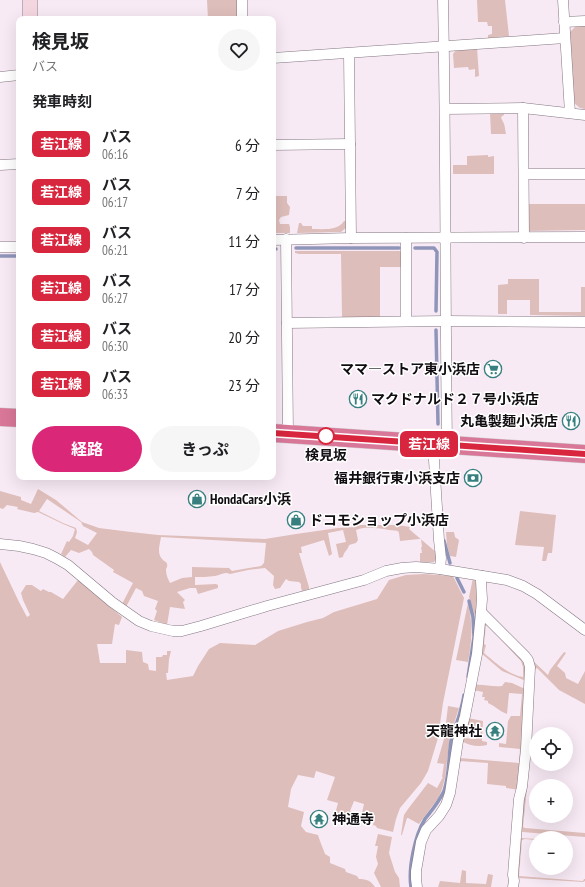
<!DOCTYPE html>
<html lang="ja">
<meta charset="utf-8">
<style>
body{margin:0;font-family:"PT Sans Narrow","Noto Sans JP",sans-serif;background:#f6f6f6;color:#202124;height:100vh;display:flex;flex-direction:column;font-size:15px;white-space:nowrap}
*{box-sizing:border-box;margin:0}
p{font-size:13px;color:#757577}
.icon{flex:none;width:22px;height:22px;fill:none;stroke:currentColor;stroke-width:2;stroke-linecap:round;stroke-linejoin:round}
.map{position:relative;flex:1;overflow:hidden}
.side{position:absolute;left:16px;top:16px;width:260px;height:464px;display:flex;flex-direction:column;background:#fff;border-radius:8px;box-shadow:0 4px 16px #0002}
.side>*{flex:none}
.badge{padding:0 8px;border-radius:6px;font-size:14px;line-height:26px}
.controls{position:absolute;left:529px;top:727px;display:grid;gap:8px}
.controls a{display:grid;place-items:center;width:44px;height:44px;border-radius:50%;background:#fff;box-shadow:0 4px 16px #0002;font-size:20px}
.map>.badge{position:absolute;translate:-50% -50%;box-shadow:0 0 0 2px #fff}
h2{padding:0 16px;font-size:15px;line-height:36px}
.round{display:grid;place-items:center;flex:none;width:42px;height:42px;border-radius:21px;background:#f6f6f6}
.headline{display:flex;align-items:center;justify-content:space-between;height:68px;padding:0 16px}
h1{font-size:19px;font-weight:700;line-height:30px}
.button{display:flex;gap:8px;margin-top:auto;padding:8px 16px}
.button a{flex:1;height:46px;border-radius:24px;background:#db2777;color:#fff;font-size:16px;font-weight:700;line-height:46px;text-align:center}
.button a+a{background:#f6f6f6;color:#202124}
ul{padding:0;list-style:none}
li{display:flex;align-items:center;gap:12px;height:48px;padding:0 16px}
li div{flex:1}
li b{display:block;font-size:15px}
li em{font-style:normal}
li .badge{min-width:44px;font-weight:700;text-align:center}
.map>svg:first-child{display:block}
</style>
<div class="map">
<svg width="585" height="887" viewBox="0 0 585 887">
<rect width="100%" height="100%" fill="#f8eaf5"/>
<g fill="#debeba" fill-rule="evenodd">
<path d="M207,0H237V19H208Z"/>
<path d="M477,0H505L509,36L488,38V35L492,34V26H488L487,22H478Z"/>
<path d="M585,25V109L580,108L574,103L570,32L576,26Z"/>
<path d="M477,48L479,76L475,77V69L469,70L468,67L454,68L453,54L456,50Z"/>
<path d="M490,113H504V115L501,117L502,120C505,124 505,129 506,134H491Z"/>
<path d="M488,155V157L494,156V174H453V165H467V156Z"/>
<path d="M273,192L274,196H287V203L290,207L289,215L281,217L279,220L280,224H289L290,227V233H273Z"/>
<path d="M527,204H585V230L527,231Z"/>
<path d="M344,221H347V227L341,232L297,233L299,223H301L303,226H312V229C323,229 338,231 344,221Z"/>
<path d="M295,251H400L402,253V267H380V317H342L341,254H299L295,253Z"/>
<path d="M508,279H539V312H581V287H585V316L530,315V300H507V314H498V285L508,284Z"/>
<path d="M38,489L56,500L82,522L99,528L131,532L158,535L265,539L296,534L338,528L355,527L360,525H398L410,527L409,529L437,553C437,557 436,560 434,562H420V553H422L421,547H422L421,539H419L400,541L399,533L398,531C386,530 367,525 356,530L358,540L356,543L349,545C348,550 344,551 343,557L339,558L336,544L346,542L343,530L328,533L332,554L329,556L324,540L301,547L302,553H299L309,587V589L302,591L301,588V584L299,582L289,581L286,579L280,588L275,589L273,585L274,576L265,568L248,570L230,574C224,571 221,575 215,576C208,577 201,577 195,577V585L216,584L218,585V588L198,594L196,588H190L177,592L185,600L183,602L185,609L170,607L167,625L154,620L157,611L155,609L158,601L144,596L142,591L136,588L126,607L122,604L133,583L113,572L114,570L93,555L92,552L89,549L79,553L71,550L65,557L61,554L67,541L69,542L73,536L75,529L63,524L38,512L34,513L17,509L18,507L7,505L3,509L0,508V491L21,497V500L31,504ZM47,499L81,522L83,526L97,533L88,545L75,538L77,532L76,528L63,523L39,511ZM161,537L266,543L264,563L261,566L232,571L229,568L192,567V577L182,578L170,583C168,579 166,575 166,570C166,568 168,566 167,564C167,562 164,561 163,560C156,553 160,545 161,537Z"/>
<path d="M520,511L556,515L552,553H548L546,561H542L544,547L515,545Z"/>
<path d="M446,532H454L455,537L459,540L456,557L450,556L447,545Z"/>
<path d="M0,562L19,602L27,617L30,615L23,600L21,593L26,585H32L41,591L43,589L49,592H51L63,599L78,580L122,617L119,625L115,624L112,644H97L100,663H126V650L142,652L143,662L148,664L149,670L156,671V657H162L163,655H167V651H171L169,659L168,673H166L167,680L193,676L198,666L209,649L220,643L255,645L278,631L307,622L323,618L334,612L377,599L389,580L406,575L424,574L453,576L464,598L443,703L438,738L428,771L421,783L400,808L396,819L393,832L377,828L376,826L373,825L375,815L372,814V816L362,813L364,804L354,801L350,811L352,812L351,815L355,816L353,822L339,818V815L335,814L338,803L327,800L335,777L316,771L314,778L298,775L291,789L288,807L304,812L301,826L306,832L318,835C320,842 323,848 325,854L330,857V863L345,869L346,872L357,876L359,879C367,879 371,881 375,887H0Z"/>
<path d="M473,578L475,581L477,586L476,624L475,616L469,597Z"/>
<path d="M468,603C473,625 472,640 468,662L456,660Z"/>
<path d="M485,622L525,661L526,681L502,671L481,653ZM486,625L488,626L521,661L523,667V677C507,674 496,663 484,653L486,645L484,644Z"/>
<path d="M564,652L566,653L557,666L565,673L566,678L578,684L585,671V704L559,690L537,668L534,670L527,788L523,827L525,828L585,833V837L522,832L519,829L531,659L548,675L550,670Z"/>
<path d="M505,682L512,683L525,689L519,790L506,788V786L487,784L488,763L459,761L460,758L519,763L520,749L499,747V743L506,744L508,721L511,716H520L522,694L509,693L507,714C499,711 495,706 488,703V701L484,700L485,697H482L483,692L473,690L474,685C483,684 492,687 502,686Z"/>
<path d="M448,706L459,708L450,736L445,778L442,789L439,797L419,824L408,818H407L402,835H401L403,821L404,815L408,809L428,783L437,788L443,777H442L444,764L437,763L444,739Z"/>
<path d="M468,718L483,721L482,741L487,742V745C479,747 469,746 462,741L464,738L476,739L477,731L466,730L465,727Z"/>
<path d="M378,834L392,837L389,853L395,872L399,878L400,887H381L374,873L378,864L376,857L378,846H375Z"/>
<path d="M521,838L536,839V840L525,839L522,840L519,876L583,881L584,879H585V881L583,882L518,878L516,875L519,839Z"/>
<path d="M462,870L466,871V883L486,884L488,874L493,875L491,887H438L440,881L460,883Z"/>
</g>
<g fill="none" stroke-linecap="round" stroke-linejoin="round">
<g stroke="#8f95b9" stroke-width="3.5">
<path d="M296,248H399"/>
<path d="M415,248H434L437,252L436,311"/>
<path d="M273,249H276"/>
<path d="M0,256H16"/>
<path d="M436,330L438,424"/>
<path d="M444,541L450,563"/>
<path d="M457,578L464,592"/>
<path d="M468,677L474,637L473,617L469,601"/>
<path d="M411,887C408,868 415,835 425,819C432,810 439,802 444,791C450,774 448,754 452,736C454,729 457,723 459,716C461,709 463,702 464,695"/>
</g>
<defs>
<g id="street">
<path d="M242,0V19"/>
<path d="M443,0C446,148 445,297 447,445"/>
<path d="M563,0L570,113"/>
<path d="M564,22L585,21"/>
<path d="M349,54L351,238"/>
<path d="M273,58L565,38"/>
<path d="M0,77L19,75"/>
<path d="M523,108L524,238"/>
<path d="M445,109L523,108L585,115"/>
<path d="M273,145L350,144"/>
<path d="M0,165L19,164"/>
<path d="M524,174H585"/>
<path d="M406,238V321"/>
<path d="M286,239L288,434"/>
<path d="M273,240L351,238L585,237"/>
<path d="M0,247H19"/>
<path d="M287,323L446,321L585,322"/>
<path d="M433,444L439,540L441,558L440,569"/>
<path d="M0,544L19,546L33,549L46,553L56,558L68,565L112,602L139,621L151,626L173,631H182L201,626L267,606L364,580L386,571L402,568L416,567L440,569L507,580L523,586L537,594L585,630"/>
<path d="M481,612L525,656L528,660L530,667L526,749L522,787L519,799L513,875L514,881L513,887"/>
<path d="M417,887L416,879V871L421,842L426,830L439,816L446,805L450,793L458,741L465,716L477,654L481,612L482,599L481,581L482,576"/>
</g>
<path id="secondary" d="M30,0V19"/>
<g id="highway">
<path d="M0,417L19,418"/>
<path d="M273,433L585,454"/>
</g>
</defs>
<use href="#street" stroke="#837781" stroke-width="11"/>
<use href="#secondary" stroke="#837781" stroke-width="15"/>
<use href="#highway" stroke="#cfcfcf" stroke-width="19"/>
<use href="#street" stroke="#fff" stroke-width="10"/>
<use href="#secondary" stroke="#f4d6e0" stroke-width="14"/>
<use href="#highway" stroke="#d97799" stroke-width="18"/>
</g>
<g fill="none" stroke-linecap="round" stroke-linejoin="round">
<defs>
<path id="line" d="M273,433L585,454"/>
</defs>
<use href="#line" stroke="#fff" stroke-width="9"/>
<use href="#line" stroke="#d7263d" stroke-width="6"/>
</g>
<defs>
<symbol id="supermarket-ring" viewBox="-11 -11 22 22"><circle r="9.5" fill="#fff" stroke="#388080" stroke-width="1.5"/><path d="M-6-5.5h2.5l.6 2H6L4.5 2H-2.5L-4.4-4H-6ZM-1.5 3.2a1.3 1.3 0 1 0 .1 0ZM3 3.2a1.3 1.3 0 1 0 .1 0Z" fill="#388080"/></symbol>
<symbol id="restaurant-ring" viewBox="-11 -11 22 22"><circle r="9.5" fill="#fff" stroke="#388080" stroke-width="1.5"/><path d="M-5-6h1v4h1v-4h1v4h1v-4h1v5L-1.5 .5V6h-2V.5L-5-1ZM5-6V6H3V1.5H1.5Q1.5-4 5-6Z" fill="#388080"/></symbol>
<symbol id="bank-ring" viewBox="-11 -11 22 22"><circle r="9.5" fill="#fff" stroke="#388080" stroke-width="1.5"/><path d="M-6-4H6V4H-6ZM0-2.3a2.3 2.3 0 1 0 0 4.6a2.3 2.3 0 1 0 0-4.6Z" fill="#388080"/></symbol>
<symbol id="shop-ring" viewBox="-11 -11 22 22"><circle r="9.5" fill="#fff" stroke="#388080" stroke-width="1.5"/><path d="M-5-2.5h2.3a2.7 3.5 0 0 1 5.4 0H5L5.5 6h-11ZM-1.5-2.5h3a1.5 2.3 0 0 0-3 0Z" fill="#388080"/></symbol>
<symbol id="temple-ring" viewBox="-11 -11 22 22"><circle r="9.5" fill="#fff" stroke="#388080" stroke-width="1.5"/><path d="M0-6L5-2H3V0L6.5 2.5H4V6H1.5V3h-3V6H-4V2.5H-6.5L-3 0V-2H-5Z" fill="#388080"/></symbol>
</defs>
<g fill-rule="evenodd">
<use href="#supermarket-ring" x="483" y="359" width="20" height="20"/>
<use href="#restaurant-ring" x="348" y="389" width="20" height="20"/>
<use href="#restaurant-ring" x="561" y="411" width="20" height="20"/>
<use href="#bank-ring" x="463" y="468" width="20" height="20"/>
<use href="#shop-ring" x="187" y="489" width="20" height="20"/>
<use href="#shop-ring" x="286" y="510" width="20" height="20"/>
<use href="#temple-ring" x="485" y="721" width="20" height="20"/>
<use href="#temple-ring" x="309" y="809" width="20" height="20"/>
</g>
<circle fill="#fff" stroke="#d7263d" stroke-width="2" cx="326" cy="436" r="8"/>
<g text-anchor="middle" stroke-width="3" stroke-linejoin="round" paint-order="stroke">
<g font-size="14" font-weight="bold" fill="#110d11" stroke="#fff" text-anchor="end">
<text x="480" y="374">ママ―ストア東小浜店</text>
<text x="371" y="404" text-anchor="start">マクドナルド２７号小浜店</text>
<text x="558" y="426">丸亀製麺小浜店</text>
<text x="460" y="483">福井銀行東小浜支店</text>
<text x="210" y="504" text-anchor="start">HondaCars小浜</text>
<text x="309" y="525" text-anchor="start">ドコモショップ小浜店</text>
<text x="482" y="736">天龍神社</text>
<text x="332" y="824" text-anchor="start">神通寺</text>
</g>
<g font-size="14" font-weight="bold" fill="#110d11" stroke="#fff">
<text x="326" y="460">検見坂</text>
</g>
</g>
</svg>
<div class="controls">
<a><svg class="icon" aria-label="locate" viewBox="0 0 24 24"><circle cx="12" cy="12" r="6"/><path d="M12 2v4M12 18v4M2 12h4M18 12h4"/></svg></a>
<a>+</a>
<a>−</a>
</div>
<b class="badge" style="left:429px;top:444px;background:#d7263d;color:#fff">若江線</b>
<section class="side">
<div class="headline"><div><h1>検見坂</h1><p>バス</p></div><a class="round"><svg class="icon" aria-label="heart" viewBox="0 0 24 24"><path d="M12 20l-8-8c-3-5 5-10 8-4 3-6 11-1 8 4z"/></svg></a></div>
<h2>発車時刻</h2>
<ul>
<li><span class="badge" style="background:#d7263d;color:#fff">若江線</span><div><b>バス</b><p>06:16</p></div><em>6 分</em></li>
<li><span class="badge" style="background:#d7263d;color:#fff">若江線</span><div><b>バス</b><p>06:17</p></div><em>7 分</em></li>
<li><span class="badge" style="background:#d7263d;color:#fff">若江線</span><div><b>バス</b><p>06:21</p></div><em>11 分</em></li>
<li><span class="badge" style="background:#d7263d;color:#fff">若江線</span><div><b>バス</b><p>06:27</p></div><em>17 分</em></li>
<li><span class="badge" style="background:#d7263d;color:#fff">若江線</span><div><b>バス</b><p>06:30</p></div><em>20 分</em></li>
<li><span class="badge" style="background:#d7263d;color:#fff">若江線</span><div><b>バス</b><p>06:33</p></div><em>23 分</em></li>
</ul>
<div class="button"><a>経路</a><a>きっぷ</a></div>
</section>
</div>
